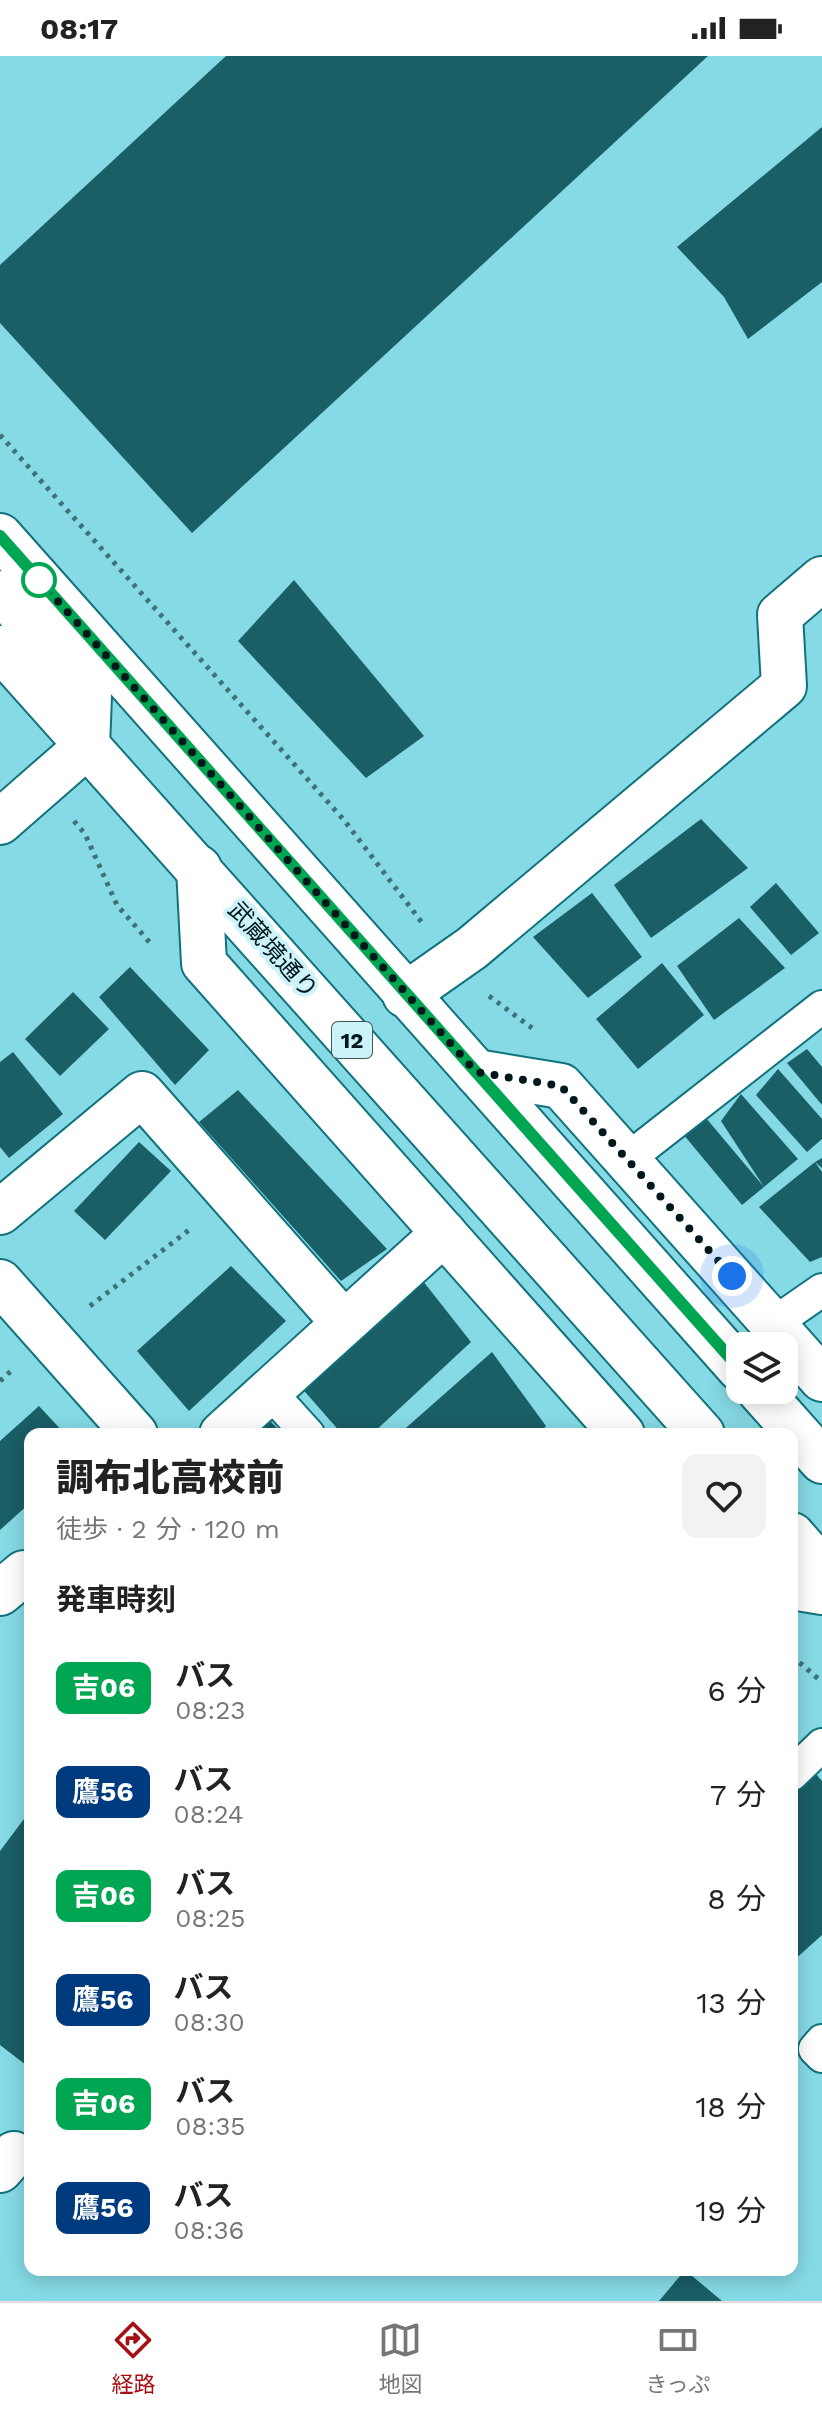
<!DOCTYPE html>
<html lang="ja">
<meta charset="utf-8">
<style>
body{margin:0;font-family:"Work Sans","Noto Sans JP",sans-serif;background:#f2f2f2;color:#222;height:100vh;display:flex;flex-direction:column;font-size:30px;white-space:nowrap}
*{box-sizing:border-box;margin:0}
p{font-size:26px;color:#767676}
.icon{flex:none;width:44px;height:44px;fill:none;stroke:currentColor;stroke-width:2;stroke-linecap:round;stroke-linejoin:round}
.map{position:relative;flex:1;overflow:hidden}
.side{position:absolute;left:24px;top:1372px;width:774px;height:848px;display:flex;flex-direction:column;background:#fff;border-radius:16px;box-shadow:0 4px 20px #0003}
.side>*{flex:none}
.badge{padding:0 16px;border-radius:12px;font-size:28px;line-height:52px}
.fabs{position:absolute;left:726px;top:1276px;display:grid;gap:16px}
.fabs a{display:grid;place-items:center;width:72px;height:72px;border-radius:16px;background:#fff;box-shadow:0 4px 20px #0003;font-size:40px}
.you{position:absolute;width:40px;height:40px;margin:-20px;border:6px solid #fff;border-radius:50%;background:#1a73e8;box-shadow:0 0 0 12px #1a73e833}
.map>.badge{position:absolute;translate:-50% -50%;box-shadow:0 0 0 4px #fff}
h2{padding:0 32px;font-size:30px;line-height:72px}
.round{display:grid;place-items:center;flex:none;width:84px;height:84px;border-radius:16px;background:#f2f2f2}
.summary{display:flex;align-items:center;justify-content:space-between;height:136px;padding:0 32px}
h1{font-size:38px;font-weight:800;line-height:60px}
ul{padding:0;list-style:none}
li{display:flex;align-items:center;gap:24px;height:104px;padding:0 32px}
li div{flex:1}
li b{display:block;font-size:30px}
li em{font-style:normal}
li .badge{min-width:88px;font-weight:700;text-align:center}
.status{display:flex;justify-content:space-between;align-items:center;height:56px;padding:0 40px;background:#fff;direction:ltr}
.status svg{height:22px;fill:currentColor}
.menu{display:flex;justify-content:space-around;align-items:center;height:112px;border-top:2px solid #e0e0e0;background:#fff;font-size:22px;color:#767676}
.menu a{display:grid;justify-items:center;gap:4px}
.menu .active{color:#a61014}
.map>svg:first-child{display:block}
</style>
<div class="status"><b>08:17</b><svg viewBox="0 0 49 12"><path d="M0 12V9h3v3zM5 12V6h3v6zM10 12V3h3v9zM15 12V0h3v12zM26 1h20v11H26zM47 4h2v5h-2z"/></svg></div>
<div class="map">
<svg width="822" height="2245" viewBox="0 0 822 2245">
<rect width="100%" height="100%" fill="#86dae6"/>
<g fill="#1a5e66">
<path d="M226,0H708L192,477L0,267V209Z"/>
<path d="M822,71V226L748,283L724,241L677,191Z"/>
<path d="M294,524L424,680L366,722L238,585Z"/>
<path d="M701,763L748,812L651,882L614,829Z"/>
<path d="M776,827L819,877L791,899L750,851Z"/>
<path d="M592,837L642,901L588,942L533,881Z"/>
<path d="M739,862L785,912L714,964L677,910Z"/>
<path d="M662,907L704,959L638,1013L596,963Z"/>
<path d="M130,911L209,994L175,1029L99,941Z"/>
<path d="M73,936L109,973L60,1020L25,983Z"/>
<path d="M807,993L822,1011V1049L787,1007Z"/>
<path d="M13,996L63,1058L9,1102L0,1091V1006Z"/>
<path d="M778,1013L822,1063V1083L807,1096L756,1039Z"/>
<path d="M238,1034L387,1193L341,1225L199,1066Z"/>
<path d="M741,1038L798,1103L742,1149L683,1078L706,1062L764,1131L721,1065Z"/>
<path d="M139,1086L171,1115L105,1184L74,1155Z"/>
<path d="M822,1102V1112L815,1106L822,1116V1201L810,1206L759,1151L815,1106Z"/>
<path d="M231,1210L286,1265L189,1355L137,1295Z"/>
<path d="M419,1220L471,1286L372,1378H342L299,1329Z"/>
<path d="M492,1296L546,1370L539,1378H399Z"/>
<path d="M39,1350L65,1378H30V1447L0,1474V1385Z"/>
<path d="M264,1359L283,1378H247Z"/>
<path d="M809,1710L822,1725V1879L792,1906V1726Z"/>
<path d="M30,1755V2012L0,1989V1795Z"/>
<path d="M685,2214L722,2245H659Z"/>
</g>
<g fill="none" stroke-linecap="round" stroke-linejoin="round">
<defs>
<g id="service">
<path d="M629,1102L822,951"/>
<path d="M773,1268L822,1234"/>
<path d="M269,1335L308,1378"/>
<path d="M792,1718L822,1689"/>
<path d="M822,1985L815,1993L822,2000"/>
</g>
<g id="minor">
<path d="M0,766L87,690"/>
<path d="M199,812L204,907L622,1378"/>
<path d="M405,939L472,892L784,630L780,559L822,523"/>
<path d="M476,1016L561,1030L822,1323"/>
<path d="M0,1156L142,1038L344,1267"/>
<path d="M0,1226L135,1378"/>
<path d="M222,1378L444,1177"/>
<path d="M792,1531L822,1536"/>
<path d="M0,1537L24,1517L30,1520"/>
<path d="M0,2114L14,2098"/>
</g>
<g id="primary">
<path d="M0,480L740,1313"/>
<path d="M57,547L25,530L12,534L14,548L23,562L89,640L87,690"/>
<path d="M0,592L702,1378"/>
<path d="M759,1334L822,1405"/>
<path d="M792,1479L822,1513"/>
</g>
</defs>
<use href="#service" stroke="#0f727d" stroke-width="36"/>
<use href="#minor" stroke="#0f727d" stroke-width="48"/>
<use href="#primary" stroke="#0f727d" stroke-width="48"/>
<g stroke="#3e7279" stroke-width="5" stroke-dasharray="4 6" stroke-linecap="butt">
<path d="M0,379L344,764L423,868"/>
<path d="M74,765L85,778L117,849L151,888"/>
<path d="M489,940L532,972"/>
<path d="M90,1250L193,1171"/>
<path d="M0,1325L11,1315"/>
<path d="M792,1600L822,1626"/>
</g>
<use href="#service" stroke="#fff" stroke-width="32"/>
<use href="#minor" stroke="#fff" stroke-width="44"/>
<use href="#primary" stroke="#fff" stroke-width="44"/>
</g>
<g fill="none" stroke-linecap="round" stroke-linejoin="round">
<defs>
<path id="line" d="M0,480L740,1313"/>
</defs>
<use href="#line" stroke="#fff" stroke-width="18"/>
<use href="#line" stroke="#00a651" stroke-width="12"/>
<path stroke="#00181b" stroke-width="8" stroke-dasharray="0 14.4" d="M39,524L476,1016L561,1030L732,1220"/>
</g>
<circle fill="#fff" stroke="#00a651" stroke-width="4" cx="39" cy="524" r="16"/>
<g text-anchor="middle" stroke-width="8" stroke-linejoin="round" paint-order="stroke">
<rect fill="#ccf3f9" stroke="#3d5a5e" stroke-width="2" x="332" y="966" width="40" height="36" rx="6"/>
<g font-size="22" font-weight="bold" fill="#00181b">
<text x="352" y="992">12</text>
</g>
<g font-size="24" fill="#00181b" stroke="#ccf3f9">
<text transform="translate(273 894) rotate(48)" y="8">武蔵境通り</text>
</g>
</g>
</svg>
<div class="fabs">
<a><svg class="icon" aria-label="layers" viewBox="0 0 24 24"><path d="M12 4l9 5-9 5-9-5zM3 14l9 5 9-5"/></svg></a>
</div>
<div class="you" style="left:732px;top:1220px"></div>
<section class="side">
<div class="summary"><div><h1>調布北高校前</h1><p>徒歩 · 2 分 · 120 m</p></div><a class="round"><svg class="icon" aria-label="heart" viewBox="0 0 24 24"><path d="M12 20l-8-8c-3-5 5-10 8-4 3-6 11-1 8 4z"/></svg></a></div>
<h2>発車時刻</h2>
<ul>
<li><span class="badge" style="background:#00a651;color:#fff">吉06</span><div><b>バス</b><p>08:23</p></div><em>6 分</em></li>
<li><span class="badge" style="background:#003b80;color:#fff">鷹56</span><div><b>バス</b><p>08:24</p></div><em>7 分</em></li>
<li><span class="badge" style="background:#00a651;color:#fff">吉06</span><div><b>バス</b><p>08:25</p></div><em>8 分</em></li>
<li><span class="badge" style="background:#003b80;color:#fff">鷹56</span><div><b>バス</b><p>08:30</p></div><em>13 分</em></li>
<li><span class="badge" style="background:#00a651;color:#fff">吉06</span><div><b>バス</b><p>08:35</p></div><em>18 分</em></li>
<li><span class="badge" style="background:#003b80;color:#fff">鷹56</span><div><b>バス</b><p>08:36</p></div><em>19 分</em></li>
</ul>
</section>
</div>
<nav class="menu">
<a class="active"><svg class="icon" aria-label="directions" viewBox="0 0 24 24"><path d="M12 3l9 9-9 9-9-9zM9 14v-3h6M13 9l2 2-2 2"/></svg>経路</a>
<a><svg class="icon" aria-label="map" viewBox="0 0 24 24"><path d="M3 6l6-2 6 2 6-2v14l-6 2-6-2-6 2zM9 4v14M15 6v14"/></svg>地図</a>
<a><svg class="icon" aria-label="tickets" viewBox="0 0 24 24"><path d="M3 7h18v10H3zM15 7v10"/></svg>きっぷ</a>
</nav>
